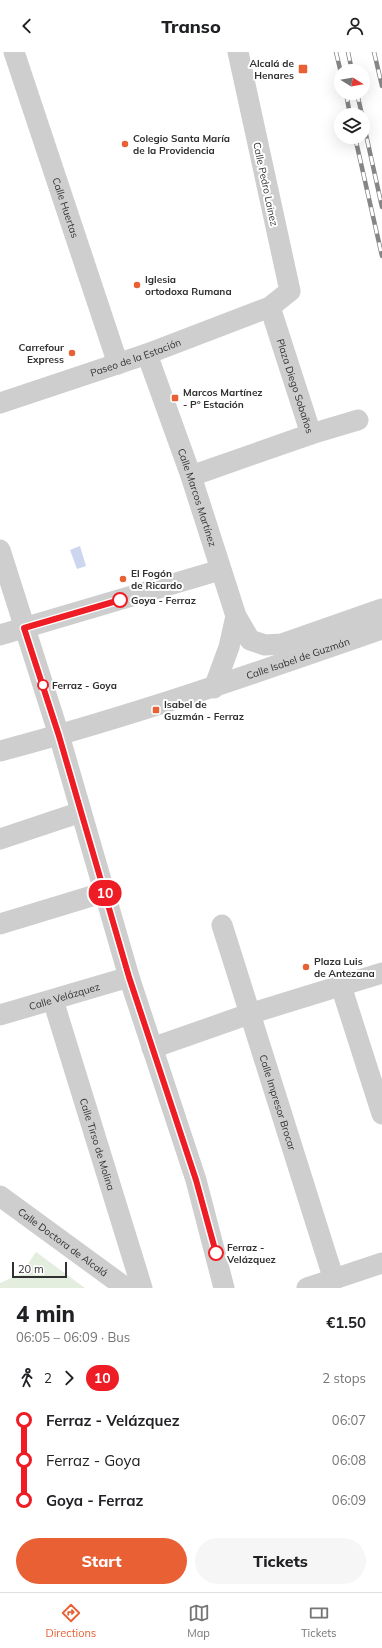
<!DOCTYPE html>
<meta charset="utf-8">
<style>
body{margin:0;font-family:Mulish,sans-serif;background:#f6f6f6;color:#202124;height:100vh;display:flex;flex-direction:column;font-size:15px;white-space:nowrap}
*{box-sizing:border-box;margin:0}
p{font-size:13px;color:#757577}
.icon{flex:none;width:22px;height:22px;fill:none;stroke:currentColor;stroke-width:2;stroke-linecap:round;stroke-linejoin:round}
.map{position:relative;height:1236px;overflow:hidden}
.details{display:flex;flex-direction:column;background:#fff;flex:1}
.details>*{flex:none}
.badge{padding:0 8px;border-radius:13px;font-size:14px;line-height:26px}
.needle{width:26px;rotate:101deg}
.buttons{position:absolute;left:334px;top:12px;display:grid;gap:8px}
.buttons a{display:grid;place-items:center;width:36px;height:36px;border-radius:50%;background:#fff;box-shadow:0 4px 16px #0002;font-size:20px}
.scale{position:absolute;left:12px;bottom:10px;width:55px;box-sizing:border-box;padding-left:4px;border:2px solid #313131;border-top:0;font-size:11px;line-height:14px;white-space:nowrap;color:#313131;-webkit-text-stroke:3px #fff;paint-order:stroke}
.map>.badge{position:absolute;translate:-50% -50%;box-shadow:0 0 0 2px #fff}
.legs{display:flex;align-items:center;gap:6px;height:44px;padding:0 16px;font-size:13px}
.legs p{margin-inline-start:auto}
.headline{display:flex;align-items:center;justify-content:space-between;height:68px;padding:0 16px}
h1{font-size:22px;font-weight:800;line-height:30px}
.cta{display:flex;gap:8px;margin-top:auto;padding:8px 16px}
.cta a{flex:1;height:46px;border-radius:24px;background:#e86033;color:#fff;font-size:16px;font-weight:800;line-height:46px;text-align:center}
.cta a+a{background:#f6f6f6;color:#202124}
ul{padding:0 16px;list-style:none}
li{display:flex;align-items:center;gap:14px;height:40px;font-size:15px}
li i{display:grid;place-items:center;width:6px;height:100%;margin:0 5px;background:currentColor}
li i::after{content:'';width:10px;height:10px;margin:-5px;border:3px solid;border-radius:50%;background:#fff}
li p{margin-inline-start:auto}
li:first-child i{background:linear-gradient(#0000 50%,currentColor 0)}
li:last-child i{background:linear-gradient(currentColor 50%,#0000 0)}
header{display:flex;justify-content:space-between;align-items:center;height:52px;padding:0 16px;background:#fff;font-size:18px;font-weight:800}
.dock{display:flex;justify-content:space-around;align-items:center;height:56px;border-top:1px solid #e0e0e0;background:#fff;font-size:11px;color:#757577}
.dock a{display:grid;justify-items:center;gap:2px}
.dock .on{color:#e86033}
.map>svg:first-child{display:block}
</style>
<header><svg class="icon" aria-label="back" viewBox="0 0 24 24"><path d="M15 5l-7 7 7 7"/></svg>Transo<svg class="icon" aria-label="person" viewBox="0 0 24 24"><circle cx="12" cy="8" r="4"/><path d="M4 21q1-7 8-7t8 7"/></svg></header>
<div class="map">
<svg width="382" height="1236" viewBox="0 0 382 1236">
<rect width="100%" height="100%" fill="#fff"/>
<path fill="#e3eedf" d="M36,1200L85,1236H0V1231L22,1221Z"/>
<path fill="#ccd6ee" d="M80,494L86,514L77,517L70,498Z"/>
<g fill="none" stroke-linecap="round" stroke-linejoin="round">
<g stroke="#cecece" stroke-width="21">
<path id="s1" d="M14,0L118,312"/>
<path id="s2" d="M270,255L311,382"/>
<path id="s3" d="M147,302L191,424L236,564L250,588L265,593L282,592L382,557"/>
<path id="s4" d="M0,351L147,302L270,255L290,239L238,0"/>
<path d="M191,424L311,382L358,368"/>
<path d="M0,498L59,683L129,925L196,1128L224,1236"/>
<path d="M0,583L220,518"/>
<path d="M214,636L229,595L236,564"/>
<path id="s5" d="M0,699C129,665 256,621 382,577"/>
<path d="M0,787L81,760"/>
<path d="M0,872L105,840"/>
<path id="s6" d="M222,873L334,1228"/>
<path d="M341,934L382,1062"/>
<path id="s7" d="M53,948L142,1236"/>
<path id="s8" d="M0,963L129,925"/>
<path d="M152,996L249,962L382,921"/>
<path id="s9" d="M0,1144L126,1236"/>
<path d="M307,1236L382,1211"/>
</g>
<defs>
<g id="rail">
<path d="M336,0L341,21"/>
<path d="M348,0L352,19"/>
<path d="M374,0L382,34"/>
<path d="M346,41L350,63"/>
<path d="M357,41L362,63"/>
<path d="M363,69L382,155"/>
<path d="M355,85L382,204"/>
</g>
</defs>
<use href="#rail" stroke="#868686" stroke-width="4.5"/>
<use href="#rail" stroke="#fff" stroke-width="3" stroke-dasharray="9" stroke-linecap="butt"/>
</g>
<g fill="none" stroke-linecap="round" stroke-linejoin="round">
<defs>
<path id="line-1" d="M120,548L24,576L59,684L129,925L196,1128L216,1201"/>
</defs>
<use href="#line-1" stroke="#fff" stroke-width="9"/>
<use href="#line-1" stroke="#ee1c25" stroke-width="6"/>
</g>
<g fill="#e86033" stroke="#fff" stroke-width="1.5">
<rect x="298" y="12" width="10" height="10" rx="2"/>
<circle cx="125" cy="92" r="4"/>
<circle cx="137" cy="233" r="4"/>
<circle cx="72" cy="301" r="4"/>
<rect x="171" y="342" width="8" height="8" rx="2"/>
<circle cx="123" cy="527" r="4"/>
<rect x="152" y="654" width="8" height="8" rx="2"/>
<circle cx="306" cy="915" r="4"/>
</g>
<g fill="#fff" stroke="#ee1c25" stroke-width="2">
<circle cx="120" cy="548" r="7"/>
<circle cx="43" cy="633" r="5"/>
<circle cx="216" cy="1201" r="7"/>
</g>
<g text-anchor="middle" stroke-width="4" stroke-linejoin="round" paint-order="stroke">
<g font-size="10" font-weight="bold" fill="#313131" stroke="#fff" text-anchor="start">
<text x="294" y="15" text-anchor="end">Alcalá de<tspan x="294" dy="12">Henares</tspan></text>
<text x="133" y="90">Colegio Santa María<tspan x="133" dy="12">de la Providencia</tspan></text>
<text x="145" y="231">Iglesia<tspan x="145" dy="12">ortodoxa Rumana</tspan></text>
<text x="64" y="299" text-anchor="end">Carrefour<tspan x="64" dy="12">Express</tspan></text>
<text x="183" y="344">Marcos Martínez<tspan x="183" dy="12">- Pº Estación</tspan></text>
<text x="131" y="525">El Fogón<tspan x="131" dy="12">de Ricardo</tspan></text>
<text x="164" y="656">Isabel de<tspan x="164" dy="12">Guzmán - Ferraz</tspan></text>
<text x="314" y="913">Plaza Luis<tspan x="314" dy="12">de Antezana</tspan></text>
</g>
<g font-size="10" fill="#313131" stroke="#fff">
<text transform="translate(266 132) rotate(78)" y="4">Calle Pedro Lainez</text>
<text dy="4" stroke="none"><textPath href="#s1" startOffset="164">Calle Huertas</textPath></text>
<text dy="4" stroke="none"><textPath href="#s4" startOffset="143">Paseo de la Estación</textPath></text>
<text dy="4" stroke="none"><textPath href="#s2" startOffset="83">Plaza Diego Sobaños</textPath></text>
<text dy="4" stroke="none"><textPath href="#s3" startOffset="152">Calle Marcos Martínez</textPath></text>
<text dy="4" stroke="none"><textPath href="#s5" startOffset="312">Calle Isabel de Guzmán</textPath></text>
<text dy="4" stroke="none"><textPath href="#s8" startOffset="67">Calle Velázquez</textPath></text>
<text dy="4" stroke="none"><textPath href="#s6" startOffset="186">Calle Impresor Brocar</textPath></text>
<text dy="4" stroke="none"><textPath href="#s7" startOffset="151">Calle Tirso de Molina</textPath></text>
<text dy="4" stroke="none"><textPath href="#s9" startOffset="78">Calle Doctora de Alcalá</textPath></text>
</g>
<g font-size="10" font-weight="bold" fill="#313131" stroke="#fff" text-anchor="start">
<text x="131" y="552">Goya - Ferraz</text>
<text x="52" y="637">Ferraz - Goya</text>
<text x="227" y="1199">Ferraz -<tspan x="227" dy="12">Velázquez</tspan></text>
</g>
</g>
</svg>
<div class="buttons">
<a><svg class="needle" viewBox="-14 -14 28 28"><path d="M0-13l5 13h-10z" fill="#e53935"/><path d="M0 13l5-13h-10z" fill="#757577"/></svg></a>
<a><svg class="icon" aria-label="layers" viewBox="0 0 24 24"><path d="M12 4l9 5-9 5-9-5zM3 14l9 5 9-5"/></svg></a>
</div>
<div class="scale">20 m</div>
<b class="badge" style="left:105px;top:841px;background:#ee1c25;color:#fff">10</b>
</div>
<section class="details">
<div class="headline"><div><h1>4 min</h1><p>06:05 – 06:09 · Bus</p></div><b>€1.50</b></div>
<div class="legs"><svg class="icon" aria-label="walk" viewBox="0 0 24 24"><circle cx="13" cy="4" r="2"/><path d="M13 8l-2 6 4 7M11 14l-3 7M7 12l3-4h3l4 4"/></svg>2<svg class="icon" aria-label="forward" viewBox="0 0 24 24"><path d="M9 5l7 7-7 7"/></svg><b class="badge" style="background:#ee1c25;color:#fff">10</b><p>2 stops</p></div>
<ul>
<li><i style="color:#ee1c25"></i><b>Ferraz - Velázquez</b><p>06:07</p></li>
<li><i style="color:#ee1c25"></i><span>Ferraz - Goya</span><p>06:08</p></li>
<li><i style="color:#ee1c25"></i><b>Goya - Ferraz</b><p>06:09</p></li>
</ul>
<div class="cta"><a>Start</a><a>Tickets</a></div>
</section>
<nav class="dock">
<a class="on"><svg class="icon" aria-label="directions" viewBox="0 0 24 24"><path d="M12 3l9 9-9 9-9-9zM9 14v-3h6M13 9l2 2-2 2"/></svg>Directions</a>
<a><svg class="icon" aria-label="map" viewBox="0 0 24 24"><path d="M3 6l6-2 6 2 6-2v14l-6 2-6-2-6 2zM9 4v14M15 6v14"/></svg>Map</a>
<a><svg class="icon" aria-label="tickets" viewBox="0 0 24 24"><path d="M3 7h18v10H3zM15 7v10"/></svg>Tickets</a>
</nav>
